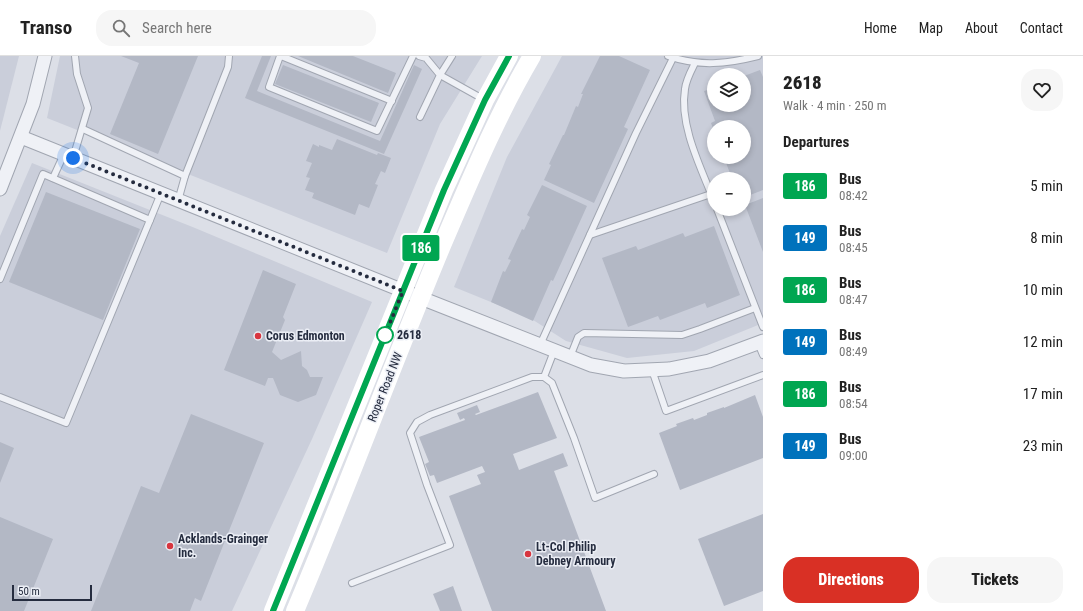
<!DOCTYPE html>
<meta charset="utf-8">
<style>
body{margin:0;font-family:"Roboto Condensed",sans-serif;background:#f6f6f6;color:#222;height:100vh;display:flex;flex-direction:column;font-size:15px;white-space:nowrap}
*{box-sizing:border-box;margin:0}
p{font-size:13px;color:#767676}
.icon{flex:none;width:22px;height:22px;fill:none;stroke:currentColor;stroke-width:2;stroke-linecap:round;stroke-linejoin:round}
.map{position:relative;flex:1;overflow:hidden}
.drawer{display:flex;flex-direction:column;background:#fff;width:320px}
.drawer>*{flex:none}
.badge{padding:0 8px;border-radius:3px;font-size:14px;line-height:26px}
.tools{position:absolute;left:707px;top:12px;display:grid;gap:8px}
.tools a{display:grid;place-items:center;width:44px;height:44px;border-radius:50%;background:#fff;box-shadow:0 2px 6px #0003;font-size:20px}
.scale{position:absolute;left:12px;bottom:10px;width:80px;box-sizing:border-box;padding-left:4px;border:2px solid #252c3f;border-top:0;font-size:11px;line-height:14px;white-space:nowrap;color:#252c3f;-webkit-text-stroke:3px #ebeef5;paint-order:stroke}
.you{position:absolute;width:20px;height:20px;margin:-10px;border:3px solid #fff;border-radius:50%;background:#1a73e8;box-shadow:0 0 0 6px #1a73e833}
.map>.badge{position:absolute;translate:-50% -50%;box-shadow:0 0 0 2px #fff}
h2{padding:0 20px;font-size:15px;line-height:36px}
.round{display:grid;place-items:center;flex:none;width:42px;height:42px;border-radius:16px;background:#f6f6f6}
.headline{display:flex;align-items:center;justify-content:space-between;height:68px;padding:0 20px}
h1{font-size:19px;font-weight:800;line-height:30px}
.primary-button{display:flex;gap:8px;margin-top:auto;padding:8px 20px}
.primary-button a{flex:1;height:46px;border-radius:16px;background:#d93025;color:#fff;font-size:16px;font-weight:800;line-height:46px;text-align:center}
.primary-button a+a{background:#f6f6f6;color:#222}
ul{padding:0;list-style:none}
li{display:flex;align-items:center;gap:12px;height:52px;padding:0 20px}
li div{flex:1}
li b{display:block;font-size:15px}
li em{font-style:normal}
li .badge{min-width:44px;font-weight:700;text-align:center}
header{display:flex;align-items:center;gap:24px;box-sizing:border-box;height:56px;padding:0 20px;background:#fff;border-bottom:1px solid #e0e0e0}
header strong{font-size:19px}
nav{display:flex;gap:22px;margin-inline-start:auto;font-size:14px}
.search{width:280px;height:36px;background:#f6f6f6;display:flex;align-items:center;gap:10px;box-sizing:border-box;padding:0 14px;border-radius:16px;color:#767676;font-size:15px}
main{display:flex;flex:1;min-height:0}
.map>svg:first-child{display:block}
</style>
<header>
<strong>Transo</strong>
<div class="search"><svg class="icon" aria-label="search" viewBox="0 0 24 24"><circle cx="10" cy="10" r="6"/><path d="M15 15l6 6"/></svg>Search here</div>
<nav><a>Home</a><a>Map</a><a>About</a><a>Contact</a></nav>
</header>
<main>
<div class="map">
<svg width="763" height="555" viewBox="0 0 763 555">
<rect width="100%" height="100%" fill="#dcdfe7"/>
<g fill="#caceda" fill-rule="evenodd">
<path d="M0,0H19L0,75Z"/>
<path d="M60,0H482L440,68L387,197L47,62Z"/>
<path d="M562,0H763V267L694,295L627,302L566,285L530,262L454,231L507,101ZM714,19H744V49H714ZM714,71H744V101H714ZM714,123H744V153H714Z"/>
<path d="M32,107L195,172L372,246L312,383L232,555H0V180Z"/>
</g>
<g fill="#b3b8c5">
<path d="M121,0H198L158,98L110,78L139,7Z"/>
<path d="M262,0H271L257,35L380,85L414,9L422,13L384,98L245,42Z"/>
<path d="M298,0H353L396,17L388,37Z"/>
<path d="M600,0H619L650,14L624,71L628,73L594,147L544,124L551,109L549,108L563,79H564L576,50L578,51L583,38H581Z"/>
<path d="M283,9L379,47L371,66L275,28Z"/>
<path d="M760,14L763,21V134L745,141L744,123H732L724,101H744V71H714V75L711,67L715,65L704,35L714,32V49H744V20Z"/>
<path d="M337,83L377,99L378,97L391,102L385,117L381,115L375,128L378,129L369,152L359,148L355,159L312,142L314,137L305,134L310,122L306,121L312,107L306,105L313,88L319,91V89L332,94Z"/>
<path d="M542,129L587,150L553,225L551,224L533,265L491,246L503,215L505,216L511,204L508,203L522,173L524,174L530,161L527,159Z"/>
<path d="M46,136L140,173L103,264L9,226Z"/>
<path d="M763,142V196L745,149Z"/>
<path d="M714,170L740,239L707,252L705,247L660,264L658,260L628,271L602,202L636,190L638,194L683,177L685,181Z"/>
<path d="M263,214L296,228L283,261L285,264L272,296L281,304L301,295L302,310L307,314L310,321H323L316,339L298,346L280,339L273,322H268L265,330L224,314Z"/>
<path d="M538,336L557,382L513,398L519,414L563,397L568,410L554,415L606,555H492L449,440L481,428L477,419L485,416L482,410L437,427L434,419L430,420L425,408L429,406L419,381L465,364L464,362L460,364L457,357L477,349L480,356L475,358L476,359Z"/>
<path d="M755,339L763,361V402L680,434L659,377L677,370L676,368L693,362L694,364L707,359V357L724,351V352Z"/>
<path d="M191,358L264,387L201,545L195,542L190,555H91L141,430L159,437Z"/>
<path d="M0,386L14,392L0,427Z"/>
<path d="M763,458V535L724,550L698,483Z"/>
<path d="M0,461L53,483L24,555H0Z"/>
<path d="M453,530L462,555H440L433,538Z"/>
</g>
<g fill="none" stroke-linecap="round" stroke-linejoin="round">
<defs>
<g id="lane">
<path d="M280,0L269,31L377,75L413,0"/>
<path d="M281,0L392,45"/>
<path d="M419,0L426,2L440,19L420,61"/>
<path d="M452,0L440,19L483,43"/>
<path d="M668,0C700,11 726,8 758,0"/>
<path d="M695,7C691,15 686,24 685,33C679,69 701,112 714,145"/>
<path d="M83,73L185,120"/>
<path d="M73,102L88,52L77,18L75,0"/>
<path d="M53,122L64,98"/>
<path d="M178,145L185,120L228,11L229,0"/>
<path d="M717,153L763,271"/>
<path d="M150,164L161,137"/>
<path d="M590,179L711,138"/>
<path d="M0,223L43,118L150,164L66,367L0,341"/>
<path d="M758,287L763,299"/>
<path d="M540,289L636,77L673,2"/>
<path d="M554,295L544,321L552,327L574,382L595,442L654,418"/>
<path d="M570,301L578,281L584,277L682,279L700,273L755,252"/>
<path d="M652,314L666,355L763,319"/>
<path d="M352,527L450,489L427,429L410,377L417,366L430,359L532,321H544"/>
</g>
<g id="street">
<path d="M21,81L421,242L591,309L624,315L669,313L709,305L763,285"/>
<path d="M0,133L33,48L45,0"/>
</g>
</defs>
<use href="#lane" stroke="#a1a6b1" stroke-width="8"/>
<use href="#street" stroke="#a1a6b1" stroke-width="15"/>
<use href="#lane" stroke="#eff1f6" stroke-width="6"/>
<use href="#street" stroke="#eff1f6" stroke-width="13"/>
<g stroke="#fff" stroke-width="18">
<path d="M273,555L444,134L485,44L509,0"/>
<path d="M295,555C346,435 391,312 441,192C469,127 496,61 532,0"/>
</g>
</g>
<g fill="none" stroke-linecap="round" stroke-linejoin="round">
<defs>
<path id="line" d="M273,555L444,134L485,44L509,0"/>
</defs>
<use href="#line" stroke="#fff" stroke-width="9"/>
<use href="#line" stroke="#00a651" stroke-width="6"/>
<path stroke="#252c3f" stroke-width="4" stroke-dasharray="0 7.2" d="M73,102L403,235L385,279"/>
</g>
<circle fill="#fff" stroke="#00a651" stroke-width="2" cx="385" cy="279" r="8"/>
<g fill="#d8353f" stroke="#ebeef5" stroke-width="1.5">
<circle cx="258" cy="280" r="4"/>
<circle cx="170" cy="490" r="4"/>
<circle cx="528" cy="498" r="4"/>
</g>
<g text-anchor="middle" stroke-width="3" stroke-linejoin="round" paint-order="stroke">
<g font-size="12" font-weight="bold" fill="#252c3f" stroke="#ebeef5" text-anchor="start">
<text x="397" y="283">2618</text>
</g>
<g font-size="12" font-weight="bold" fill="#252c3f" stroke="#ebeef5" text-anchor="start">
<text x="266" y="284">Corus Edmonton</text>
<text x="178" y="487">Acklands-Grainger<tspan x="178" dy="14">Inc.</tspan></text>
<text x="536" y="495">Lt-Col Philip<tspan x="536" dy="14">Debney Armoury</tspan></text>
</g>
<g font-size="12" fill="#252c3f" stroke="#ebeef5">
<text transform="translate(385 331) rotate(-68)" y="4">Roper Road NW</text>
</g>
</g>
</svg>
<div class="tools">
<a><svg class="icon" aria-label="layers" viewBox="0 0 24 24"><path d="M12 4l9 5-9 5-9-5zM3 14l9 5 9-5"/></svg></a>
<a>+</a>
<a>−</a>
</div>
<div class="scale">50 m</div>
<div class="you" style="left:73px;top:102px"></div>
<b class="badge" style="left:421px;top:192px;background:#00a651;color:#fff">186</b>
</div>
<section class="drawer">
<div class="headline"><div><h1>2618</h1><p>Walk · 4 min · 250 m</p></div><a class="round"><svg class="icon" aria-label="heart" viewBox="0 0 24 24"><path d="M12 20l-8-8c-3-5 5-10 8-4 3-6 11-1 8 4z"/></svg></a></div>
<h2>Departures</h2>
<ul>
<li><span class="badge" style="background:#00a651;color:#fff">186</span><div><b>Bus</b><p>08:42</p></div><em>5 min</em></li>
<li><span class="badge" style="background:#0072bc;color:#fff">149</span><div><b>Bus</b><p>08:45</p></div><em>8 min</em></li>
<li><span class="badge" style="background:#00a651;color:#fff">186</span><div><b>Bus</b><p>08:47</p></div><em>10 min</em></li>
<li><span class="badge" style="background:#0072bc;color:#fff">149</span><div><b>Bus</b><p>08:49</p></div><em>12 min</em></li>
<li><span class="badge" style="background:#00a651;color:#fff">186</span><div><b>Bus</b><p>08:54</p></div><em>17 min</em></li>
<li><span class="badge" style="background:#0072bc;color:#fff">149</span><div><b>Bus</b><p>09:00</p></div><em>23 min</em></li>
</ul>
<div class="primary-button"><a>Directions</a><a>Tickets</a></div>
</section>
</main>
